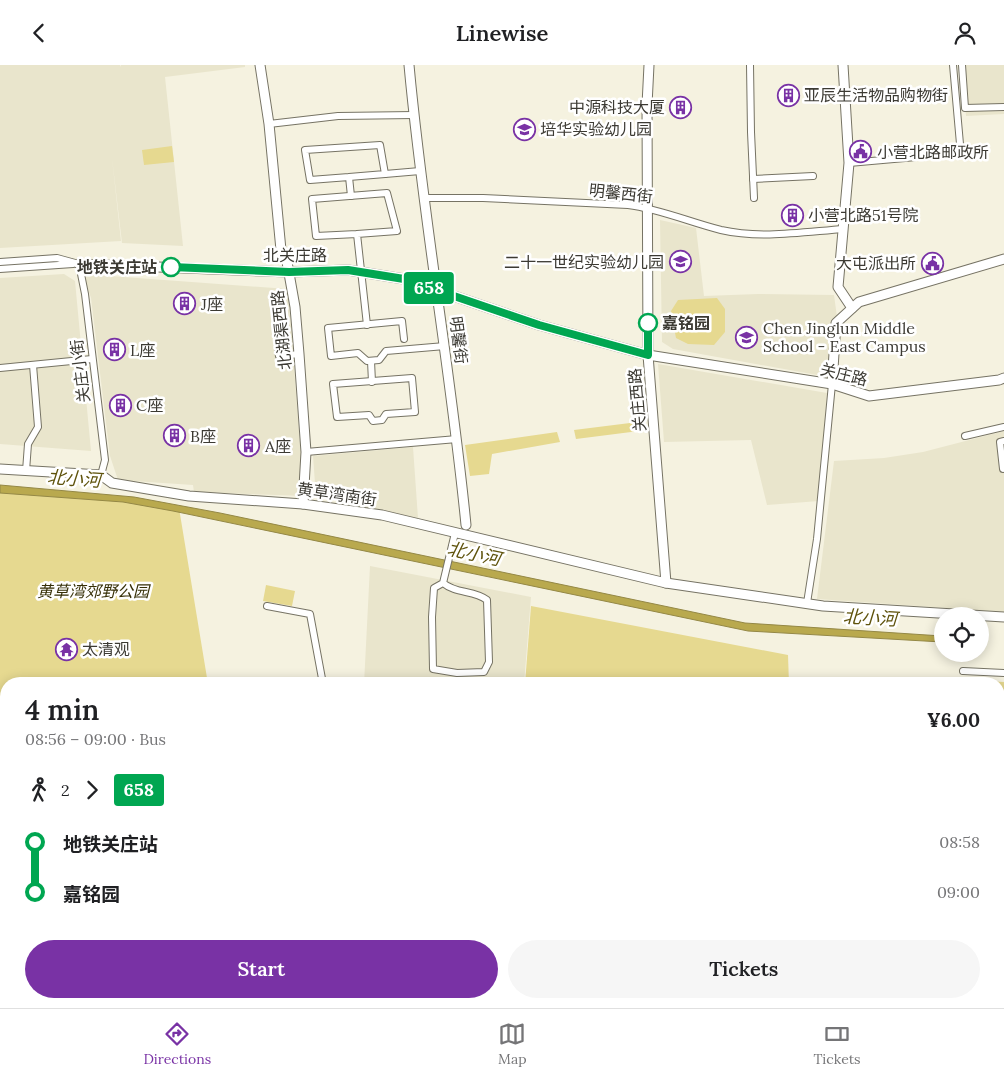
<!DOCTYPE html>
<meta charset="utf-8">
<style>
body{margin:0;font-family:Lora,"Noto Sans SC",serif;background:#f6f6f6;color:#202124;height:100vh;display:flex;flex-direction:column;font-size:19px;white-space:nowrap}
*{box-sizing:border-box;margin:0}
p{font-size:16px;color:#757577}
.icon{flex:none;width:28px;height:28px;fill:none;stroke:currentColor;stroke-width:2;stroke-linecap:round;stroke-linejoin:round}
.map{position:relative;flex:1;overflow:hidden}
.drawer{position:absolute;left:0px;top:612px;width:1005px;height:331px;display:flex;flex-direction:column;background:#fff;border-radius:20px 20px 0 0;box-shadow:0 2px 12px #0003}
.drawer>*{flex:none}
.badge{padding:0 10px;border-radius:4px;font-size:18px;line-height:32px}
.tools{position:absolute;left:934px;top:542px;display:grid;gap:10px}
.tools a{display:grid;place-items:center;width:55px;height:55px;border-radius:50%;background:#fff;box-shadow:0 2px 12px #0003;font-size:25px}
.map>.badge{position:absolute;translate:-50% -50%;box-shadow:0 0 0 2px #fff}
.legs{display:flex;align-items:center;gap:8px;height:55px;padding:0 25px;font-size:16px}
.legs p{margin-inline-start:auto}
.summary{display:flex;align-items:center;justify-content:space-between;height:85px;padding:0 25px}
h1{font-size:28px;font-weight:600;line-height:38px}
.button{display:flex;gap:10px;margin-top:auto;padding:10px 25px}
.button a{flex:1;height:58px;border-radius:30px;background:#7932a5;color:#fff;font-size:20px;font-weight:600;line-height:58px;text-align:center}
.button a+a{background:#f6f6f6;color:#202124}
ul{padding:0 25px;list-style:none}
li{display:flex;align-items:center;gap:18px;height:50px;font-size:19px}
li i{display:grid;place-items:center;width:8px;height:100%;margin:0 6px;background:currentColor}
li i::after{content:'';width:12px;height:12px;margin:-6px;border:4px solid;border-radius:50%;background:#fff}
li p{margin-inline-start:auto}
li:first-child i{background:linear-gradient(#0000 50%,currentColor 0)}
li:last-child i{background:linear-gradient(currentColor 50%,#0000 0)}
header{display:flex;justify-content:space-between;align-items:center;height:65px;padding:0 25px;background:#fff;font-size:22px;font-weight:600}
.tabs{display:flex;justify-content:space-around;align-items:center;height:70px;border-top:1px solid #e0e0e0;background:#fff;font-size:14px;color:#757577}
.tabs a{display:grid;justify-items:center;gap:2px}
.tabs .active{color:#7932a5}
.map>svg:first-child{display:block}
</style>
<header><svg class="icon" aria-label="back" viewBox="0 0 24 24"><path d="M15 5l-7 7 7 7"/></svg>Linewise<svg class="icon" aria-label="person" viewBox="0 0 24 24"><circle cx="12" cy="8" r="4"/><path d="M4 21q1-7 8-7t8 7"/></svg></header>
<div class="map">
<svg width="1004" height="943" viewBox="0 0 1004 943">
<rect width="100%" height="100%" fill="#f5f2e0"/>
<g fill="#e9e5cc">
<path d="M0,0H120L121,2V0H245V2L165,12L183,181L122,178L112,93L121,176L0,183Z"/>
<path d="M962,0H1004V49L966,51Z"/>
<path d="M660,155L696,163L704,231L758,229L834,230L837,252L828,312L673,284L662,277Z"/>
<path d="M64,209L75,216L91,386L0,379V213Z"/>
<path d="M83,209L288,224L304,431L194,427L193,420L118,415L110,391L91,233Z"/>
<path d="M658,299L827,328L819,436L767,440L751,375L664,377Z"/>
<path d="M1004,366V547L817,534L834,396L884,393L923,387Z"/>
<path d="M413,382L418,453L316,432L313,391Z"/>
<path d="M370,501L531,532L524,619H364Z"/>
</g>
<g fill="#e6d990">
<path d="M172,81L174,97L144,100L142,85Z"/>
<path d="M717,233L725,244V267L714,280L688,279L676,273L671,246L678,235Z"/>
<path d="M638,357L639,366L576,374L574,365Z"/>
<path d="M557,367L560,377L492,389L489,409L470,411L465,380Z"/>
<path d="M0,426L141,435L179,443L208,619H6V840H0Z"/>
<path d="M266,520L295,526L292,541L263,536Z"/>
<path d="M531,541L788,590L789,619H525Z"/>
<path d="M962,615L1004,617V842L999,843V619H962Z"/>
<path d="M0,916H6V938H208V943H0Z"/>
<rect x="387" y="938" width="320" height="5"/>
</g>
<g fill="#b9a94e" stroke="#948846">
<path d="M0,420L134,432L220,448L745,558L942,571V577L748,566L173,446L123,437L0,428Z"/>
<path d="M543,938H592L594,943H541Z"/>
</g>
<g fill="none" stroke-linecap="round" stroke-linejoin="round">
<defs>
<g id="street">
<path d="M750,0L751,67L754,133"/>
<path d="M962,0L965,43L1004,42"/>
<path d="M269,59L338,51L414,50"/>
<path d="M849,98L950,89L958,87L960,79L953,0"/>
<path d="M385,109L420,106"/>
<path d="M349,112L310,115L305,85L380,80L385,109L349,112L351,131"/>
<path d="M753,114L813,111"/>
<path d="M423,133H483L628,140C660,144 689,157 721,165C761,174 803,167 844,164"/>
<path d="M357,169L316,171L312,134L387,128L397,166L357,169L367,260"/>
<path d="M0,197L57,193L79,199"/>
<path d="M79,199L85,229L105,395L101,410"/>
<path d="M0,204L73,199"/>
<path d="M404,274L402,256L328,263L331,291L358,288L367,296L379,295L386,286L445,281"/>
<path d="M278,285L279,291L299,289"/>
<path d="M371,296L372,317"/>
<path d="M0,303L92,294"/>
<path d="M412,313L415,347L386,349L382,355L373,356L369,350L337,352L333,319Z"/>
<path d="M965,371L1004,362"/>
<path d="M306,387L457,374"/>
<path d="M1003,404L1000,377L1004,376"/>
<path d="M26,406L28,379L38,362L33,300"/>
<path d="M443,518C456,529 474,525 487,535L489,597L484,607L457,608L433,604L432,552L434,523L443,518L455,468"/>
<path d="M807,538L817,474L832,319"/>
<path d="M267,541L310,549L323,619"/>
<path d="M963,606L1004,608"/>
<path d="M376,938L377,943"/>
<path d="M103,943V938"/>
<path d="M109,943V938"/>
</g>
<g id="secondary">
<path d="M260,0L269,59L281,185L287,197L295,242L299,289L306,387L303,439"/>
<path d="M409,0C423,154 451,306 466,460"/>
<path d="M649,0L647,40L648,290L666,518"/>
<path d="M843,0L849,98L838,222L852,243"/>
<path d="M79,199L289,207L348,205L404,214L539,260L648,290L832,319L869,331L999,315L1004,313"/>
<path d="M832,319L836,258L859,237L1004,194"/>
<path d="M0,404L101,410L112,418L189,431L303,439L382,450L666,518L823,541L1004,552"/>
</g>
<g id="primary">
<path d="M999,873H1004"/>
<path d="M999,881L1004,880"/>
<path d="M0,903L6,902"/>
</g>
</defs>
<use href="#street" stroke="#767364" stroke-width="8"/>
<use href="#secondary" stroke="#767364" stroke-width="11"/>
<use href="#primary" stroke="#767364" stroke-width="12"/>
<use href="#street" stroke="#fff" stroke-width="6"/>
<use href="#secondary" stroke="#fff" stroke-width="9"/>
<use href="#primary" stroke="#fff" stroke-width="10"/>
</g>
<g fill="none" stroke-linecap="round" stroke-linejoin="round">
<defs>
<path id="line-1" d="M171,202L289,207L348,205L404,214L539,260L648,290V258"/>
</defs>
<use href="#line-1" stroke="#fff" stroke-width="11"/>
<use href="#line-1" stroke="#00a651" stroke-width="8"/>
</g>
<defs>
<symbol id="building-ring" viewBox="-11 -11 22 22"><circle r="9.5" fill="#fff" stroke="#7932a5" stroke-width="1.5"/><path d="M-4-6H4V6H1V3H-1V6H-4ZM-2.5-4.3h1.7v1.8h-1.7ZM.8-4.3h1.7v1.8H.8ZM-2.5-1h1.7V.8h-1.7ZM.8-1h1.7V.8H.8Z" fill="#7932a5"/></symbol>
<symbol id="school-ring" viewBox="-11 -11 22 22"><circle r="9.5" fill="#fff" stroke="#7932a5" stroke-width="1.5"/><path d="M0-5L7-2L0 1L-7-2ZM-4 1L0 2.5L4 1V4Q0 6-4 4Z" fill="#7932a5"/></symbol>
<symbol id="civic-ring" viewBox="-11 -11 22 22"><circle r="9.5" fill="#fff" stroke="#7932a5" stroke-width="1.5"/><path d="M-.6-6.5H3V-4.5H.6V-3L4-1V1h2V6H-6V1h2V-1L-.6-3ZM-1.2 2.5V6h2.4V2.5Z" fill="#7932a5"/></symbol>
<symbol id="temple-ring" viewBox="-11 -11 22 22"><circle r="9.5" fill="#fff" stroke="#7932a5" stroke-width="1.5"/><path d="M0-6L5-2H3V0L6.5 2.5H4V6H1.5V3h-3V6H-4V2.5H-6.5L-3 0V-2H-5Z" fill="#7932a5"/></symbol>
</defs>
<g fill-rule="evenodd">
<use href="#building-ring" x="776" y="18" width="25" height="25"/>
<use href="#building-ring" x="668" y="30" width="25" height="25"/>
<use href="#school-ring" x="512" y="52" width="25" height="25"/>
<use href="#civic-ring" x="848" y="74" width="25" height="25"/>
<use href="#building-ring" x="780" y="138" width="25" height="25"/>
<use href="#school-ring" x="668" y="184" width="25" height="25"/>
<use href="#civic-ring" x="920" y="186" width="25" height="25"/>
<use href="#building-ring" x="172" y="226" width="25" height="25"/>
<use href="#school-ring" x="734" y="260" width="25" height="25"/>
<use href="#building-ring" x="102" y="272" width="25" height="25"/>
<use href="#building-ring" x="108" y="328" width="25" height="25"/>
<use href="#building-ring" x="162" y="358" width="25" height="25"/>
<use href="#building-ring" x="236" y="368" width="25" height="25"/>
<use href="#temple-ring" x="54" y="572" width="25" height="25"/>
</g>
<g fill="#fff" stroke="#00a651" stroke-width="2.5">
<circle cx="171" cy="202" r="9"/>
<circle cx="648" cy="258" r="9"/>
</g>
<g text-anchor="middle" stroke-width="5" stroke-linejoin="round" paint-order="stroke">
<g font-size="16" fill="#3c3a33" stroke="#fff" text-anchor="start">
<text x="804" y="36">亚辰生活物品购物街</text>
<text x="665" y="48" text-anchor="end">中源科技大厦</text>
<text x="540" y="70">培华实验幼儿园</text>
<text x="877" y="93">小营北路邮政所</text>
<text x="808" y="156">小营北路51号院</text>
<text x="664" y="203" text-anchor="end">二十一世纪实验幼儿园</text>
<text x="916" y="204" text-anchor="end">大屯派出所</text>
<text x="201" y="245">J座</text>
<text x="763" y="269">Chen Jinglun Middle<tspan x="763" dy="18">School - East Campus</tspan></text>
<text x="130" y="291">L座</text>
<text x="136" y="346">C座</text>
<text x="190" y="377">B座</text>
<text x="265" y="387">A座</text>
<text x="82" y="590">太清观</text>
</g>
<g font-size="16" fill="#3c3a33" stroke="#fff">
<text transform="translate(621 128) rotate(6)" y="6">明馨西街</text>
<text x="295" y="196">北关庄路</text>
<text transform="translate(281 265) rotate(-96)" y="6">北湖渠西路</text>
<text transform="translate(459 275) rotate(83)" y="6">明馨街</text>
<text transform="translate(80 306) rotate(-97)" y="6">关庄小街</text>
<text transform="translate(844 309) rotate(14)" y="6">关庄路</text>
<text transform="translate(637 335) rotate(-95)" y="6">关庄西路</text>
<text transform="translate(337 429) rotate(8)" y="6">黄草湾南街</text>
</g>
<g font-size="16" font-weight="bold" fill="#3c3a33" stroke="#fff" text-anchor="end">
<text x="157" y="208">地铁关庄站</text>
<text x="662" y="264" text-anchor="start">嘉铭园</text>
</g>
<g font-size="16" font-style="italic" fill="#362f07" stroke="#fff">
<text x="93" y="532">黄草湾郊野公园</text>
</g>
<g font-size="18" font-style="italic" fill="#5f530c" stroke="#fff">
<text transform="translate(74 414) rotate(4)" y="6">北小河</text>
<text transform="translate(474 489) rotate(12)" y="6">北小河</text>
<text transform="translate(870 553) rotate(3)" y="6">北小河</text>
</g>
</g>
</svg>
<div class="tools">
<a><svg class="icon" aria-label="locate" viewBox="0 0 24 24"><circle cx="12" cy="12" r="6"/><path d="M12 2v4M12 18v4M2 12h4M18 12h4"/></svg></a>
</div>
<b class="badge" style="left:429px;top:223px;background:#00a651;color:#fff">658</b>
<section class="drawer">
<div class="summary"><div><h1>4 min</h1><p>08:56 – 09:00 · Bus</p></div><b>¥6.00</b></div>
<div class="legs"><svg class="icon" aria-label="walk" viewBox="0 0 24 24"><circle cx="13" cy="4" r="2"/><path d="M13 8l-2 6 4 7M11 14l-3 7M7 12l3-4h3l4 4"/></svg>2<svg class="icon" aria-label="forward" viewBox="0 0 24 24"><path d="M9 5l7 7-7 7"/></svg><b class="badge" style="background:#00a651;color:#fff">658</b></div>
<ul>
<li><i style="color:#00a651"></i><b>地铁关庄站</b><p>08:58</p></li>
<li><i style="color:#00a651"></i><b>嘉铭园</b><p>09:00</p></li>
</ul>
<div class="button"><a>Start</a><a>Tickets</a></div>
</section>
</div>
<nav class="tabs">
<a class="active"><svg class="icon" aria-label="directions" viewBox="0 0 24 24"><path d="M12 3l9 9-9 9-9-9zM9 14v-3h6M13 9l2 2-2 2"/></svg>Directions</a>
<a><svg class="icon" aria-label="map" viewBox="0 0 24 24"><path d="M3 6l6-2 6 2 6-2v14l-6 2-6-2-6 2zM9 4v14M15 6v14"/></svg>Map</a>
<a><svg class="icon" aria-label="tickets" viewBox="0 0 24 24"><path d="M3 7h18v10H3zM15 7v10"/></svg>Tickets</a>
</nav>
